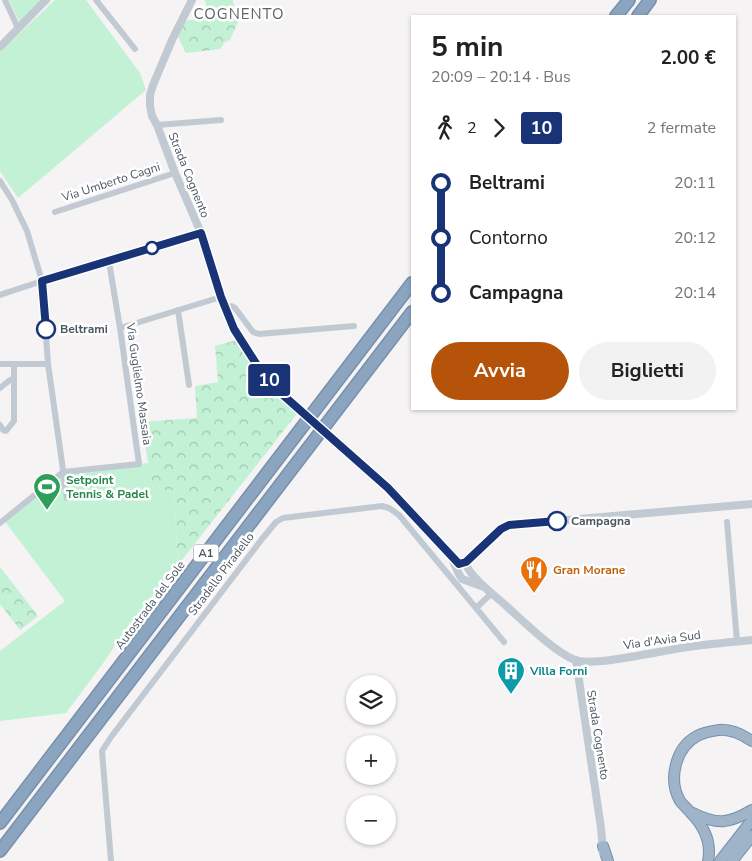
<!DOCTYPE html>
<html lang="it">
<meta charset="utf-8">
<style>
body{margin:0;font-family:"Nunito Sans",sans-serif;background:#f2f2f2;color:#222;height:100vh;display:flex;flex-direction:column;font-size:19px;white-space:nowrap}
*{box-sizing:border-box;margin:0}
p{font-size:16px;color:#767676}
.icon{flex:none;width:28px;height:28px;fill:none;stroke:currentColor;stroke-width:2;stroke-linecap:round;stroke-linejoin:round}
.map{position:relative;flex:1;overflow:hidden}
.panel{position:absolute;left:411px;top:15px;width:325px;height:395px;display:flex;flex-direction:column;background:#fff;border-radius:0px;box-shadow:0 1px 4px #0004}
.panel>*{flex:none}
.badge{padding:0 10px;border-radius:4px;font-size:18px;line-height:32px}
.buttons{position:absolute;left:346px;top:675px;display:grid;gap:10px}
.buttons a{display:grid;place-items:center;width:50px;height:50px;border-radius:50%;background:#fff;box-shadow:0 1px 4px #0004;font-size:25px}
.map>.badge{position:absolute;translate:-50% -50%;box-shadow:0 0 0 2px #fff}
.legs{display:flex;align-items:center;gap:8px;height:55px;padding:0 20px;font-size:16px}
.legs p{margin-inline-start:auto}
.summary{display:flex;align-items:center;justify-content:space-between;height:85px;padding:0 20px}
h1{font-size:28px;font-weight:700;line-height:38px}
.action{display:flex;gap:10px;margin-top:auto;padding:10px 20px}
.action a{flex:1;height:58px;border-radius:30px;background:#b45309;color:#fff;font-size:20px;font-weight:700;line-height:58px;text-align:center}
.action a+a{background:#f2f2f2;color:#222}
ul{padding:0 20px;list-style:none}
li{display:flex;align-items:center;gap:18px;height:55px;font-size:19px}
li i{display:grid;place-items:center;width:8px;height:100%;margin:0 6px;background:currentColor}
li i::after{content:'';width:12px;height:12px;margin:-6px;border:4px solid;border-radius:50%;background:#fff}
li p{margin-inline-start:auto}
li:first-child i{background:linear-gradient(#0000 50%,currentColor 0)}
li:last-child i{background:linear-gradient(currentColor 50%,#0000 0)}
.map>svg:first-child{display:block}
</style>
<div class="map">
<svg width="752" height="861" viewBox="0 0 752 861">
<defs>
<pattern id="forest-crowns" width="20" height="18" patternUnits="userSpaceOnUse" patternTransform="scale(1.25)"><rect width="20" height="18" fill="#c3f1d5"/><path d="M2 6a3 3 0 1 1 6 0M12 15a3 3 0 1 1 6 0" fill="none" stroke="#a0c6b0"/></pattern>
</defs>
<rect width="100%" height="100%" fill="#f5f3f3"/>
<g fill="url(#forest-crowns)">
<path d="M237,13L238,22L230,40L225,42L220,49L186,53L178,37L184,21Z"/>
<path d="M237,340L299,411L178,565L174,491L153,490L141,422L197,418L195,386L218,382L215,346Z"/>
<path d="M0,567L38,616L20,630L0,604Z"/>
</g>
<g fill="#c3f1d5">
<path d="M9,0H41L20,23Z"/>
<path d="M55,0H86L140,73L146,90L18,198L0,171V52Z"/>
<path d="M205,0H233L234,6L207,10Z"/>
<path d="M149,463L153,490H174L178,565L130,623L104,662L66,713L0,721V651L65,601L3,519L63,472Z"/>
</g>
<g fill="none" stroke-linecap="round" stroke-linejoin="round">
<defs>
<g id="trunk">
<path d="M693,813C717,825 729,824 752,810"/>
<path d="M603,846L608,861"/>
<path d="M708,861C712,842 703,825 690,812C687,808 683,805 680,801C668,780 675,748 697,736C704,732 712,731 719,730C730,729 743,735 752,741"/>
<path d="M720,861L752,820"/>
<path d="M732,861L752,836"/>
</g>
<g id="motorway">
<path d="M616,16L629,0"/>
<path d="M638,16L650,0"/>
<path d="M0,823L412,283"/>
<path d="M0,851L412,312"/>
</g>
</defs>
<use href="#trunk" stroke="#7690ad" stroke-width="12"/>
<use href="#motorway" stroke="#7690ad" stroke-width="14"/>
<g stroke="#c1cad2" stroke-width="6">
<path d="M5,0L18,28"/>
<path d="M96,0L135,49"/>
<path d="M157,125L221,120"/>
<path d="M0,181L12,200L27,231L42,281L48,364L67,498"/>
<path d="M55,212L175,173"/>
<path d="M0,295L42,281L201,233"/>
<path d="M226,309L231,306L235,308L253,332L259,334L354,326"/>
<path d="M178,310L189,385"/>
<path d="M120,328L221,297"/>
<path d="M0,364H48"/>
<path d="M0,388L10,380H13"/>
<path d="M0,425L3,430L6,431L14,421V364"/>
<path d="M63,472L139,464L120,328L109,262"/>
<path d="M727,522L737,641"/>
<path d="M0,523L63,472"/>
<path d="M492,593L476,608L504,642"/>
<path d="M111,861L102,751L111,737L262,539L276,522L283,518L382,506L389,508L399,515L476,608"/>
</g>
<g stroke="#c1cad2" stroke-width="8">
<path d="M192,0L172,40L153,85L150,95V106L152,116L157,125L175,173L201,233L221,297L234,329L257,365L275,387L300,411"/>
<path d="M0,47L46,0"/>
<path d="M330,438C370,473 411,507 445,548C454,558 455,569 462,579L481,586"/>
<path d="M453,558L459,563L466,562L496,533L509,525L752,504"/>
<path d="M466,562C466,574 494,595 503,603C521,619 554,652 575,660C594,667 664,650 688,647C709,644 731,642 752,640"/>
<path d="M576,660L601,828L603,852"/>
</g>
<use href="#trunk" stroke="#9fb4c9" stroke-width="10"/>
<use href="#motorway" stroke="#8ba5c1" stroke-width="11"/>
<path stroke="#c1cad2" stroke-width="8" d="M300,411L330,438"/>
</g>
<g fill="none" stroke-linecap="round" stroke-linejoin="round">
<defs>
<path id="line-1" d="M46,329L42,281L201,233L221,297L234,329L257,365L275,388L388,488L459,564L466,562L501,529L509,525L557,521"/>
</defs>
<use href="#line-1" stroke="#fff" stroke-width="11"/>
<use href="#line-1" stroke="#193476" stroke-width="8"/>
</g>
<defs>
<symbol id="stadium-pin" viewBox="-11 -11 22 30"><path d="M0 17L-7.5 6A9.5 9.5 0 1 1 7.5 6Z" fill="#2e9e5b" stroke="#fff"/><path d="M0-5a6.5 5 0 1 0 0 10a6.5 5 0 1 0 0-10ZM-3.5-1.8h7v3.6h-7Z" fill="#fff"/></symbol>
<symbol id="restaurant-pin" viewBox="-11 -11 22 30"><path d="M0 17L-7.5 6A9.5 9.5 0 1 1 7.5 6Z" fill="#e8710a" stroke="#fff"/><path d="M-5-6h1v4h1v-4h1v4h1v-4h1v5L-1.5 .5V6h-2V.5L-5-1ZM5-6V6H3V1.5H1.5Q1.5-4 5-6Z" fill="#fff"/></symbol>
<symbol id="building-pin" viewBox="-11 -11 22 30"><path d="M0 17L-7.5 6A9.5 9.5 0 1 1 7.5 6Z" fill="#0f9aa8" stroke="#fff"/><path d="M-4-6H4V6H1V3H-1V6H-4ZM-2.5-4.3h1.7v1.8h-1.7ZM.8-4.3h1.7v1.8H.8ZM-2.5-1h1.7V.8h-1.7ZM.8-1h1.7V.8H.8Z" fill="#fff"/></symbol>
</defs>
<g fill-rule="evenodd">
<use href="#stadium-pin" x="31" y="471" width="32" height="43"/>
<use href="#restaurant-pin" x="518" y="554" width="32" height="43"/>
<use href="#building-pin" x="495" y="655" width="32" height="43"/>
</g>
<g fill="#fff" stroke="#193476" stroke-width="2.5">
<circle cx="152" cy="248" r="6"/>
<circle cx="46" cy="329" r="9"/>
<circle cx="557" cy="521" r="9"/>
</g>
<g text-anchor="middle" stroke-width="5" stroke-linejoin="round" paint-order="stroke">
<rect fill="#fff" stroke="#808990" stroke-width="1" x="193.5" y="544.5" width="25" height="17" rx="4"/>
<g font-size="11" font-weight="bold" fill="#4a5661">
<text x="206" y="557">A1</text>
</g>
<g font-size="12" fill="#4a5661" stroke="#fff">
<text transform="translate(189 175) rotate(68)" y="4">Strada Cognento</text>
<text transform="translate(111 182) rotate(-18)" y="4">Via Umberto Cagni</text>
<text transform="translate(139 384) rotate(82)" y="4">Via Guglielmo Massaia</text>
<text transform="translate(221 574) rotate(-53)" y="4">Stradello Piradello</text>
<text transform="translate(150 605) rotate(-53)" y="4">Autostrada del Sole</text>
<text transform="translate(662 640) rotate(-8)" y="4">Via d'Avia Sud</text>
<text transform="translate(598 735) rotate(81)" y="4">Strada Cognento</text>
</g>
<g font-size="12" font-weight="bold" fill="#4a5661" stroke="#fff" text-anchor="start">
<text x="60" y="333">Beltrami</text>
<text x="571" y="525">Campagna</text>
</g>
<g font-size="12" font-weight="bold" fill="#27864d" stroke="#fff" text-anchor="start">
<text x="66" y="484">Setpoint<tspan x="66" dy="14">Tennis &amp; Padel</tspan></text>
</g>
<g font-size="12" font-weight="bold" fill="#c56008" stroke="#fff" text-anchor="start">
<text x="553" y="574">Gran Morane</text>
</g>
<g font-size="12" font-weight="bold" fill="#0d838f" stroke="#fff" text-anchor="start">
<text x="530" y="675">Villa Forni</text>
</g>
<g font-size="15" letter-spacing="1" fill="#5f6368" stroke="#fff">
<text x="239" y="19">COGNENTO</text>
</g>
</g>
</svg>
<div class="buttons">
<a><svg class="icon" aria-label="layers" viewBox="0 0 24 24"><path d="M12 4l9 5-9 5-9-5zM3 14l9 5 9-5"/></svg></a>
<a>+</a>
<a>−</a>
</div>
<b class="badge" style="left:269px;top:380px;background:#193476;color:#fff">10</b>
<section class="panel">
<div class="summary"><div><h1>5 min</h1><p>20:09 – 20:14 · Bus</p></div><b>2.00 €</b></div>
<div class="legs"><svg class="icon" aria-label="walk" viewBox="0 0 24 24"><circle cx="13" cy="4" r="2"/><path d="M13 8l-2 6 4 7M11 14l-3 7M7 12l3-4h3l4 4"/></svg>2<svg class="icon" aria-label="forward" viewBox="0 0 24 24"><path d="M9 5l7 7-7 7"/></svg><b class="badge" style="background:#193476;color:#fff">10</b><p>2 fermate</p></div>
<ul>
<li><i style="color:#193476"></i><b>Beltrami</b><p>20:11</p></li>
<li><i style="color:#193476"></i><span>Contorno</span><p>20:12</p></li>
<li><i style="color:#193476"></i><b>Campagna</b><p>20:14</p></li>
</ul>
<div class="action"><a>Avvia</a><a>Biglietti</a></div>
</section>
</div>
